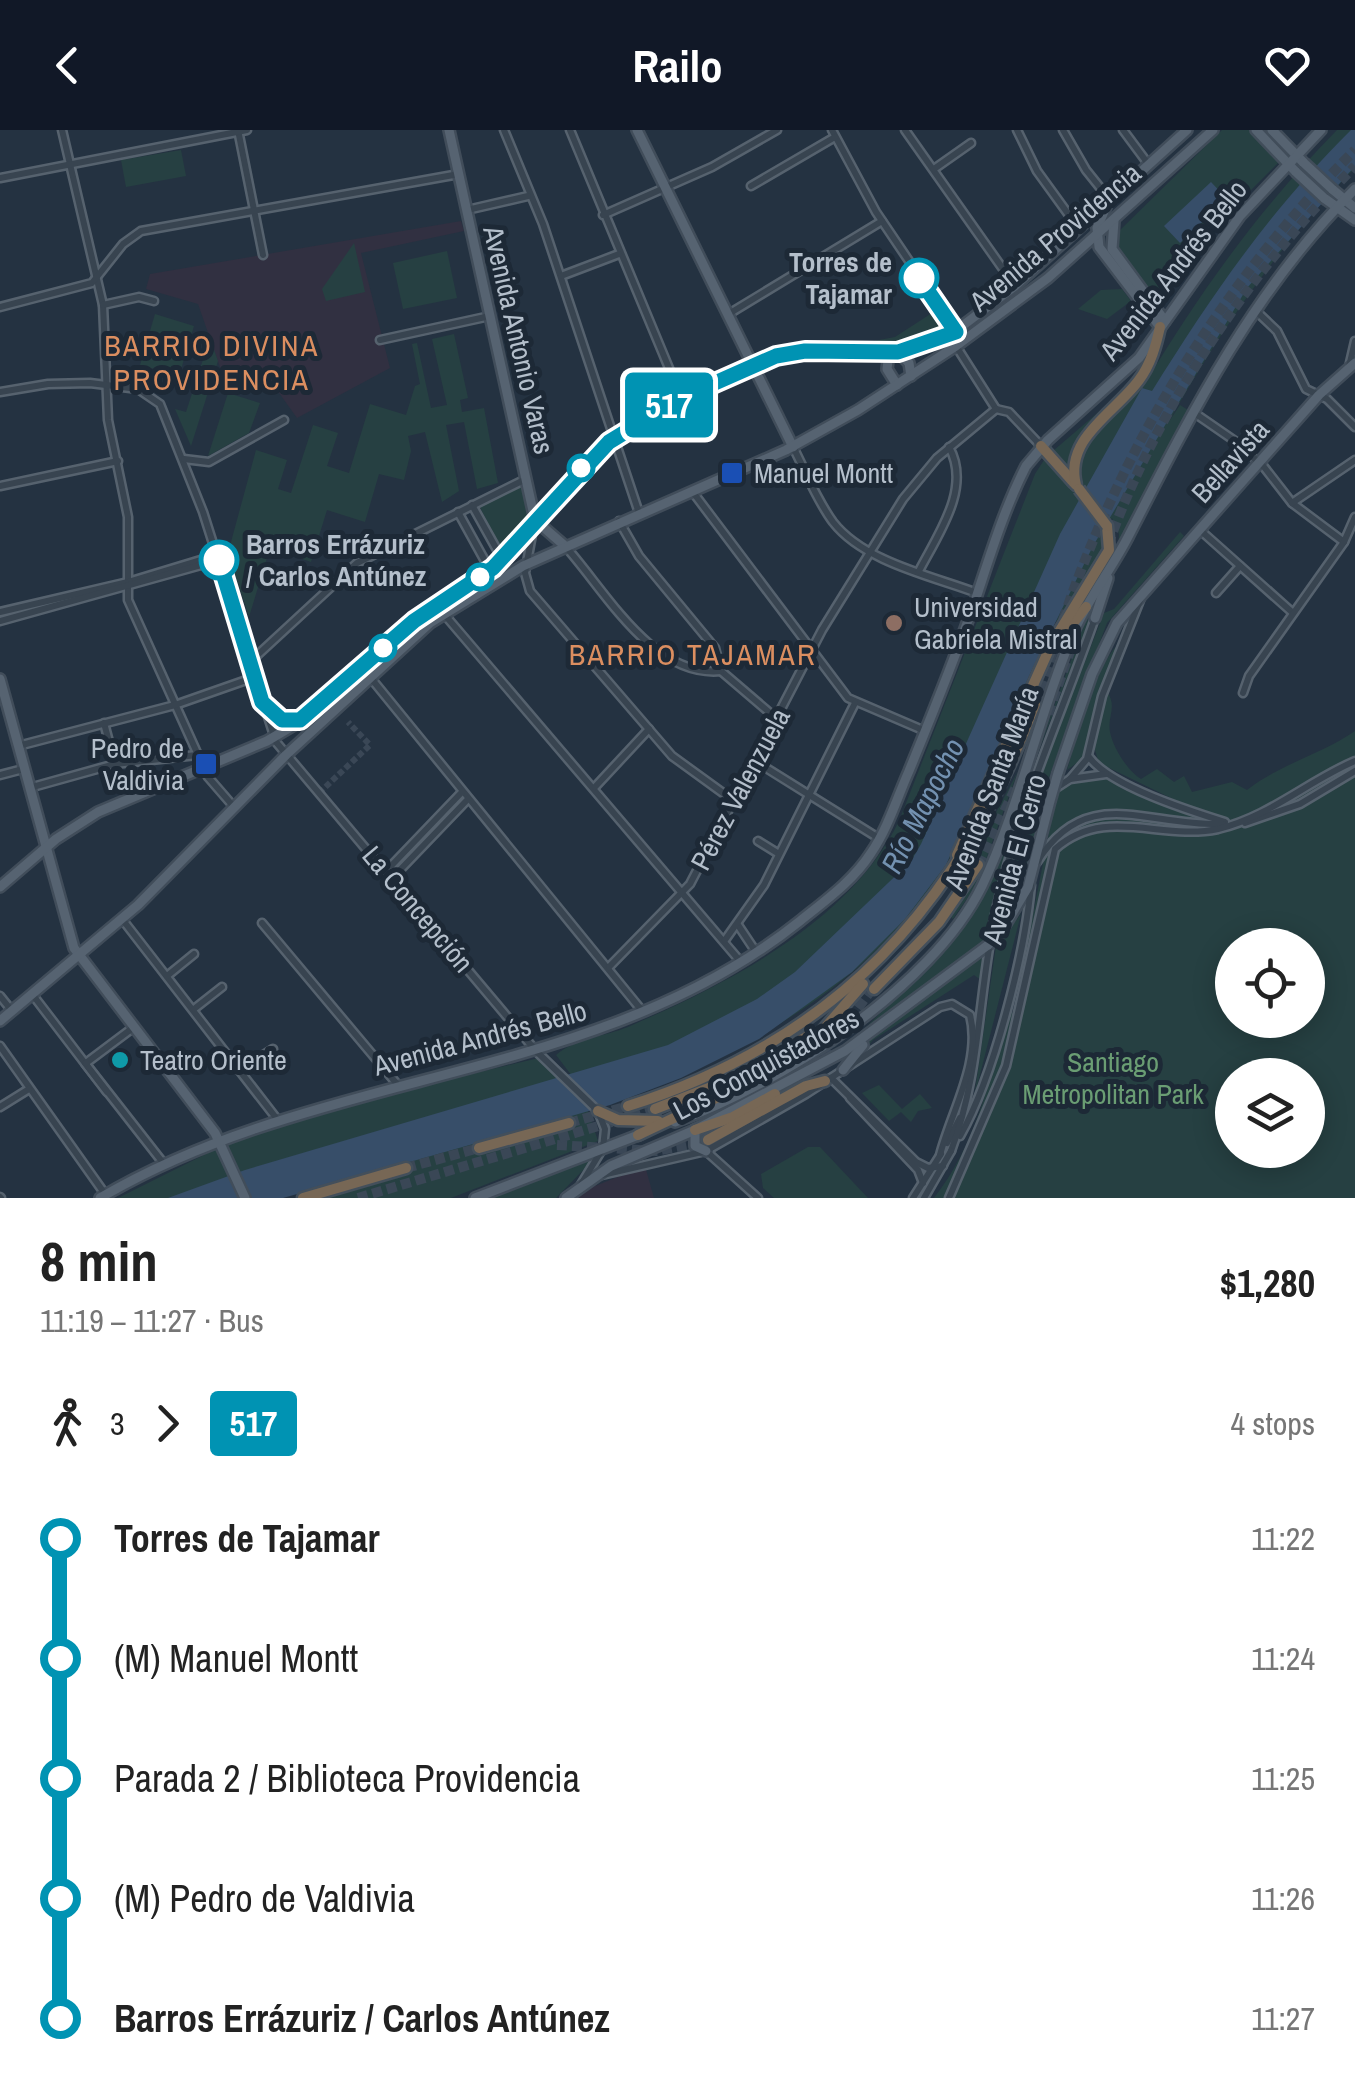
<!DOCTYPE html>
<meta charset="utf-8">
<style>
body{margin:0;font-family:"Archivo Narrow",sans-serif;background:#f2f2f2;color:#222;height:100vh;display:flex;flex-direction:column;font-size:38px;white-space:nowrap}
*{box-sizing:border-box;margin:0}
p{font-size:32px;color:#767676}
.icon{flex:none;width:55px;height:55px;fill:none;stroke:currentColor;stroke-width:2;stroke-linecap:round;stroke-linejoin:round}
.map{position:relative;height:1068px;overflow:hidden}
.details{display:flex;flex-direction:column;background:#fff;flex:1}
.details>*{flex:none}
.badge{padding:0 20px;border-radius:8px;font-size:35px;line-height:65px}
.tools{position:absolute;left:1215px;top:798px;display:grid;gap:20px}
.tools a{display:grid;place-items:center;width:110px;height:110px;border-radius:50%;background:#fff;box-shadow:0 5px 25px #0003;font-size:50px}
.map>.badge{position:absolute;translate:-50% -50%;box-shadow:0 0 0 5px #fff}
.legs{display:flex;align-items:center;gap:15px;height:110px;padding:0 40px;font-size:32px}
.legs p{margin-inline-start:auto}
.overview{display:flex;align-items:center;justify-content:space-between;height:170px;padding:0 40px}
h1{font-size:55px;font-weight:700;line-height:75px}
ul{padding:0 40px;list-style:none}
li{display:flex;align-items:center;gap:35px;height:120px;font-size:38px}
li i{display:grid;place-items:center;width:15px;height:100%;margin:0 12px;background:currentColor}
li i::after{content:'';width:25px;height:25px;margin:-12px;border:8px solid;border-radius:50%;background:#fff}
li p{margin-inline-start:auto}
li:first-child i{background:linear-gradient(#0000 50%,currentColor 0)}
li:last-child i{background:linear-gradient(currentColor 50%,#0000 0)}
header{display:flex;justify-content:space-between;align-items:center;height:130px;padding:0 40px;background:#111827;color:#fff;font-size:45px;font-weight:700}
.map>svg:first-child{display:block}
</style>
<header><svg class="icon" aria-label="back" viewBox="0 0 24 24"><path d="M15 5l-7 7 7 7"/></svg>Railo<svg class="icon" aria-label="heart" viewBox="0 0 24 24"><path d="M12 20l-8-8c-3-5 5-10 8-4 3-6 11-1 8 4z"/></svg></header>
<div class="map">
<svg width="1355" height="1068" viewBox="0 0 1355 1068">
<rect width="100%" height="100%" fill="#243241"/>
<g fill="#313041">
<path d="M461,91L464,101L361,123L390,238L297,288L277,260L222,243L198,174L146,159L150,144Z"/>
<path d="M645,1036L654,1068H574L590,1058Z"/>
</g>
<g fill="#264042" fill-rule="evenodd">
<path d="M1222,0H1252L1280,31L1232,79L1158,176L1115,122V105Z"/>
<path d="M1337,0H1355V38C1279,114 1221,199 1168,293L1180,275L1188,280L1118,419L1119,404L1112,388L1103,402L1105,418L1065,484L1054,493L1083,434C1037,510 1012,596 976,677C900,848 754,920 588,981L598,1011L451,1068H327L407,1045L405,1033L172,1068H118L214,1020L282,995L387,964L539,928L560,949L242,1041L599,939L572,946L556,925C574,909 606,906 628,897C728,853 849,793 899,691L1035,344L1046,327L1130,255L1143,257C1199,163 1260,78 1337,0ZM567,987L569,999L480,1023L478,1013Z"/>
<path d="M181,20L186,46L126,57L121,30Z"/>
<path d="M354,113L365,162L326,171L322,159Z"/>
<path d="M447,121L457,168L403,179L393,133Z"/>
<path d="M1122,159L1131,171L1107,189L1078,179L1101,160Z"/>
<path d="M932,183L942,198C919,212 899,216 872,218L868,212L895,207Z"/>
<path d="M155,184L194,196L179,246L140,235Z"/>
<path d="M454,204L468,268L460,270L462,282L484,278L498,353L477,359L464,292L446,295L459,361L442,372L425,302L408,306L411,321L404,350L379,344L365,392L327,380L311,432L270,418L249,487L228,423L256,320L287,330L278,359L291,363L313,295L338,303L327,336L349,343L370,274L406,285L415,256L420,254L412,214L417,213L431,278L447,275L432,209Z"/>
<path d="M210,208L218,231L191,316L175,279L186,282Z"/>
<path d="M228,263L260,273L249,303L208,326Z"/>
<path d="M519,356L525,357L530,385L503,416L498,415L479,375Z"/>
<path d="M1180,402L1184,406L1107,493L1048,650L1042,641L1104,483L1114,479Z"/>
<path d="M1087,486L1090,493C1048,594 1004,700 987,809L855,908L947,817L989,756Z"/>
<path d="M1121,513L1095,578L1084,628L1067,640C1075,614 1099,524 1121,513Z"/>
<path d="M1108,563C1117,578 1107,587 1110,602C1113,618 1128,641 1141,649L1157,639L1174,652L1184,646L1192,662L1232,652L1247,660C1280,634 1320,625 1355,601V1068H934C975,1016 990,952 1005,889L1014,881L1057,662C1097,633 1133,658 1173,669L1099,633L1093,614ZM1232,815H1308V890H1232ZM1232,945H1308V1020H1232Z"/>
<path d="M1018,641L977,754L953,789L950,786L981,738L971,730Z"/>
<path d="M1043,671L1027,750L1000,797L1028,683Z"/>
<path d="M1021,784L974,968L996,816Z"/>
<path d="M983,825L981,850L974,845L873,910L863,922L869,911Z"/>
<path d="M879,955L902,979L920,964L932,978L918,981L911,992L901,982L889,991L862,963Z"/>
<path d="M808,1017H820L868,1068H774L763,1058L761,1044Z"/>
<path d="M584,1030L592,1031L556,1068H487Z"/>
</g>
<g fill="#374e69">
<path d="M1351,0H1355V36L1247,158L1093,416L1030,544L946,735L905,789L852,842L759,909L681,948L610,975L283,1068H168L245,1040L668,915L757,869L795,842L911,731L921,714L1060,404L1142,258L1152,261C1214,162 1268,83 1351,0Z"/>
<path d="M1211,52L1227,69L1180,113L1164,96Z"/>
</g>
<g fill="none" stroke-linecap="round" stroke-linejoin="round">
<path stroke="#3a4756" stroke-width="6" stroke-dasharray="6 3" stroke-linecap="butt" d="M319,663L370,615L348,592"/>
<g stroke="#3a4756" stroke-width="10" stroke-dasharray="10 5" stroke-linecap="butt">
<path d="M1108,415C1159,273 1249,143 1355,36"/>
<path d="M1063,490C1122,316 1224,150 1355,20"/>
<path d="M1035,574L1053,521"/>
<path d="M1048,584L1072,516"/>
<path d="M978,735L1017,655"/>
<path d="M813,938L869,863"/>
<path d="M569,993L628,976"/>
<path d="M557,1015L656,1021L704,1012"/>
<path d="M406,1038L479,1018"/>
<path d="M358,1068L655,979"/>
</g>
<defs>
<g id="minor">
<path d="M62,0L103,175L108,290L128,387V470L208,647L234,677"/>
<path d="M238,0L263,125"/>
<path d="M504,0L543,94L639,383"/>
<path d="M570,0L681,267"/>
<path d="M832,0L876,82L963,211"/>
<path d="M905,0L1015,156"/>
<path d="M1017,0L1037,41L1079,99"/>
<path d="M1063,0L1086,40L1110,70"/>
<path d="M1123,0L1149,35"/>
<path d="M934,39L971,13"/>
<path d="M0,48L247,0"/>
<path d="M751,56L835,7"/>
<path d="M467,80L528,66"/>
<path d="M603,85L712,37L777,0"/>
<path d="M561,146L619,124"/>
<path d="M103,175L139,167L154,171"/>
<path d="M0,177L92,153L123,114L141,101L459,44"/>
<path d="M1255,180L1277,201L1306,259L1327,269L1355,297"/>
<path d="M727,185L882,91"/>
<path d="M380,210L490,186"/>
<path d="M956,216L996,279"/>
<path d="M1349,237L1355,211"/>
<path d="M0,262L48,254L90,253L138,259L160,274L203,382L276,612L536,921L598,981L605,999L603,1018L580,1056"/>
<path d="M996,279L1009,282L1041,316"/>
<path d="M1193,282L1235,311L1264,337L1292,373L1344,412"/>
<path d="M793,317C806,342 816,369 833,392C864,432 932,446 977,463"/>
<path d="M184,329L209,332L284,290"/>
<path d="M0,356L118,331"/>
<path d="M692,361L848,568L925,601"/>
<path d="M1292,373L1355,330"/>
<path d="M472,375L501,427"/>
<path d="M458,382L490,440"/>
<path d="M619,391L639,426L715,518L721,541L777,589"/>
<path d="M534,394L525,443L530,461L672,626L734,671"/>
<path d="M1200,400L1293,483"/>
<path d="M565,416C605,460 652,548 721,541"/>
<path d="M919,441C938,404 972,358 949,317"/>
<path d="M1216,463L1240,436"/>
<path d="M0,482L128,452L217,425"/>
<path d="M444,484L740,831"/>
<path d="M0,491L219,430"/>
<path d="M251,531L357,433L526,349"/>
<path d="M370,547L643,882"/>
<path d="M1243,563L1249,546L1344,412L1355,387"/>
<path d="M104,593L115,634"/>
<path d="M18,616L175,575L255,547"/>
<path d="M1089,627C1110,656 1190,681 1225,692"/>
<path d="M755,631L880,709"/>
<path d="M0,645L23,639"/>
<path d="M1070,649L1087,629L1102,566L1143,463"/>
<path d="M595,657L649,599"/>
<path d="M29,658L115,634L197,625"/>
<path d="M1024,679L1070,649L1106,644"/>
<path d="M1245,693L1300,674L1355,641"/>
<path d="M758,711L779,724"/>
<path d="M1037,732C1087,652 1147,697 1223,694"/>
<path d="M383,738L392,735L462,662"/>
<path d="M395,751L398,742L468,669"/>
<path d="M122,789L277,989"/>
<path d="M262,793L397,954"/>
<path d="M738,795L756,822"/>
<path d="M725,810L764,755L855,573"/>
<path d="M609,837L690,754L822,500L903,369L937,328L996,279"/>
<path d="M167,846L194,824"/>
<path d="M32,864L107,962"/>
<path d="M0,866L12,881"/>
<path d="M194,879L222,857"/>
<path d="M0,916L105,1064"/>
<path d="M85,933L164,1034"/>
<path d="M86,933L134,897"/>
<path d="M240,940L273,919"/>
<path d="M831,948L916,1032L928,1038L943,1036"/>
<path d="M850,968L918,1040L923,1053"/>
<path d="M0,977L29,959"/>
<path d="M960,1006C994,946 1025,823 1031,755"/>
<path d="M947,1013L960,988"/>
<path d="M706,1021L758,1068"/>
<path d="M951,1021C981,942 978,861 996,780C1018,678 1061,586 1095,488"/>
<path d="M602,1045L706,1021L806,964L940,877L952,874L970,885C982,931 951,982 940,1025"/>
<path d="M0,1067L1,1068"/>
<path d="M913,1068L941,1024"/>
<path d="M924,1068L951,1021"/>
<path d="M949,1068L1006,936L1055,719C1105,675 1160,711 1218,699C1269,687 1308,651 1355,631"/>
</g>
<g id="major">
<path d="M449,0L535,390L565,416"/>
<path d="M637,0L793,317"/>
<path d="M1256,0L1296,42"/>
<path d="M1272,0L1304,33"/>
<path d="M1332,59L1355,78"/>
<path d="M1324,68L1355,90"/>
<path d="M1106,77L1097,98L1099,117L1160,197"/>
<path d="M1114,91L1112,119L1165,191"/>
<path d="M898,222L909,233L911,246"/>
<path d="M889,223L887,239L897,255"/>
<path d="M1095,488L1108,448"/>
<path d="M0,549L74,818L215,1003L245,1068"/>
<path d="M262,572L275,587L299,590"/>
<path d="M1058,643L1092,544L1117,493L1319,265L1355,233"/>
<path d="M0,757L56,709L98,682L267,611L306,588L414,491L493,438L578,341L614,309L698,258L760,230L805,221L898,222L949,206L1015,156L1187,0"/>
<path d="M1001,802L1028,757L1050,671"/>
<path d="M0,891L138,775L286,625L430,493L523,436L786,320L858,280L956,216L1048,148L1213,0"/>
<path d="M843,940L863,915"/>
<path d="M675,992C779,955 932,858 982,756C1021,674 1039,582 1075,499C1090,466 1112,438 1128,407C1192,282 1254,159 1355,59"/>
<path d="M695,1000V1016L706,1021"/>
<path d="M100,1068C322,937 596,954 800,791C826,770 853,751 871,723C888,698 897,668 909,641C932,585 955,528 975,471C990,426 1004,379 1026,336L1048,310L1139,228L1240,86L1321,0"/>
<path d="M475,1068L641,1004"/>
<path d="M566,1068L611,1036L695,1000L845,921L988,815"/>
</g>
<g id="highway">
<path d="M1041,316L1074,353"/>
<path d="M1076,355C1064,308 1115,283 1139,250C1151,234 1156,215 1160,197"/>
<path d="M1055,516L1086,477"/>
<path d="M957,725L1051,515L1109,420L1107,396"/>
<path d="M874,859L939,792L978,735"/>
<path d="M628,976C837,910 959,776 1035,574"/>
<path d="M655,979L737,947L813,903"/>
<path d="M598,981L618,990L658,991"/>
<path d="M695,1000L733,987L775,964"/>
<path d="M638,1005L731,961L810,915L863,854"/>
<path d="M708,1010L806,956L825,951"/>
<path d="M479,1018L569,993"/>
<path d="M303,1068L406,1038"/>
</g>
</defs>
<use href="#minor" stroke="#56626e" stroke-width="11"/>
<use href="#major" stroke="#414d5a" stroke-width="14"/>
<use href="#highway" stroke="#434f5b" stroke-width="15"/>
<use href="#minor" stroke="#384450" stroke-width="6"/>
<use href="#major" stroke="#566371" stroke-width="9"/>
<use href="#highway" stroke="#776755" stroke-width="10"/>
<defs>
<g id="major-bridge">
<path d="M1304,33L1332,59"/>
<path d="M1296,42L1324,68"/>
<path d="M1050,671L1058,643"/>
<path d="M988,815L1001,802"/>
</g>
<path id="highway-bridge" d="M1079,359L1107,396"/>
</defs>
<use href="#major-bridge" stroke="#414d5a" stroke-width="14" stroke-linecap="butt"/>
<use href="#highway-bridge" stroke="#434f5b" stroke-width="15" stroke-linecap="butt"/>
<use href="#major-bridge" stroke="#566371" stroke-width="9"/>
<use href="#highway-bridge" stroke="#776755" stroke-width="10"/>
</g>
<g fill="none" stroke-linecap="round" stroke-linejoin="round">
<defs>
<path id="line-1" d="M219,430L262,572L282,590H300L414,491L493,438L609,312L681,268L776,226L805,221L898,222L956,202L919,148"/>
</defs>
<use href="#line-1" stroke="#fff" stroke-width="22"/>
<use href="#line-1" stroke="#0093b3" stroke-width="15"/>
</g>
<g fill="#fff" stroke="#0093b3" stroke-width="5">
<circle cx="919" cy="148" r="18"/>
<circle cx="581" cy="338" r="12"/>
<circle cx="219" cy="430" r="18"/>
<circle cx="480" cy="447" r="12"/>
<circle cx="383" cy="518" r="12"/>
</g>
<g fill="#1a4fb4" stroke="#1d2936" stroke-width="4">
<rect x="720" y="331" width="24" height="24" rx="5"/>
<rect x="194" y="622" width="24" height="24" rx="5"/>
</g>
<circle fill="#8d6e63" stroke="#1d2936" stroke-width="4" cx="894" cy="493" r="10"/>
<circle fill="#0f9aa8" stroke="#1d2936" stroke-width="4" cx="120" cy="930" r="10"/>
<g text-anchor="middle" stroke-width="10" stroke-linejoin="round" paint-order="stroke">
<g font-size="28" fill="#b4bfcb" stroke="#1d2936">
<text transform="translate(1055 107) rotate(-40)" y="10">Avenida Providencia</text>
<text transform="translate(1173 140) rotate(-52)" y="10">Avenida Andrés Bello</text>
<text transform="translate(519 210) rotate(77)" y="10">Avenida Antonio Varas</text>
<text transform="translate(1230 331) rotate(-48)" y="10">Bellavista</text>
<text transform="translate(991 658) rotate(-69)" y="10">Avenida Santa María</text>
<text transform="translate(740 659) rotate(-62)" y="10">Pérez Valenzuela</text>
<text transform="translate(1014 729) rotate(-75)" y="10">Avenida El Cerro</text>
<text transform="translate(418 779) rotate(50)" y="10">La Concepción</text>
<text transform="translate(480 908) rotate(-15)" y="10">Avenida Andrés Bello</text>
<text transform="translate(766 934) rotate(-28)" y="10">Los Conquistadores</text>
</g>
<g font-size="28" font-weight="bold" fill="#b4bfcb" stroke="#1d2936" text-anchor="end">
<text x="892" y="142">Torres de<tspan x="892" dy="32">Tajamar</tspan></text>
<text x="246" y="424" text-anchor="start">Barros Errázuriz<tspan x="246" dy="32">/ Carlos Antúnez</tspan></text>
</g>
<g font-size="28" fill="#b4bfcb" stroke="#1d2936" text-anchor="start">
<text x="754" y="353">Manuel Montt</text>
<text x="914" y="487">Universidad<tspan x="914" dy="32">Gabriela Mistral</tspan></text>
<text x="184" y="628" text-anchor="end">Pedro de<tspan x="184" dy="32">Valdivia</tspan></text>
<text x="140" y="940">Teatro Oriente</text>
</g>
<g font-size="28" fill="#6a9d73" stroke="#1d2936">
<text x="1113" y="942">Santiago<tspan x="1113" dy="32">Metropolitan Park</tspan></text>
</g>
<g font-size="30" letter-spacing="2.5" fill="#db8e60" stroke="#1d2936">
<text x="212" y="226">BARRIO DIVINA<tspan x="212" dy="34">PROVIDENCIA</tspan></text>
<text x="693" y="535">BARRIO TAJAMAR</text>
</g>
<g font-size="30" font-style="italic" fill="#7391b0" stroke="#1d2936">
<text transform="translate(923 676) rotate(-63)" y="10">Río Mapocho</text>
</g>
</g>
</svg>
<div class="tools">
<a><svg class="icon" aria-label="locate" viewBox="0 0 24 24"><circle cx="12" cy="12" r="6"/><path d="M12 2v4M12 18v4M2 12h4M18 12h4"/></svg></a>
<a><svg class="icon" aria-label="layers" viewBox="0 0 24 24"><path d="M12 4l9 5-9 5-9-5zM3 14l9 5 9-5"/></svg></a>
</div>
<b class="badge" style="left:669px;top:275px;background:#0093b3;color:#fff">517</b>
</div>
<section class="details">
<div class="overview"><div><h1>8 min</h1><p>11:19 – 11:27 · Bus</p></div><b>$1,280</b></div>
<div class="legs"><svg class="icon" aria-label="walk" viewBox="0 0 24 24"><circle cx="13" cy="4" r="2"/><path d="M13 8l-2 6 4 7M11 14l-3 7M7 12l3-4h3l4 4"/></svg>3<svg class="icon" aria-label="forward" viewBox="0 0 24 24"><path d="M9 5l7 7-7 7"/></svg><b class="badge" style="background:#0093b3;color:#fff">517</b><p>4 stops</p></div>
<ul>
<li><i style="color:#0093b3"></i><b>Torres de Tajamar</b><p>11:22</p></li>
<li><i style="color:#0093b3"></i><span>(M) Manuel Montt</span><p>11:24</p></li>
<li><i style="color:#0093b3"></i><span>Parada 2 / Biblioteca Providencia</span><p>11:25</p></li>
<li><i style="color:#0093b3"></i><span>(M) Pedro de Valdivia</span><p>11:26</p></li>
<li><i style="color:#0093b3"></i><b>Barros Errázuriz / Carlos Antúnez</b><p>11:27</p></li>
</ul>
</section>
